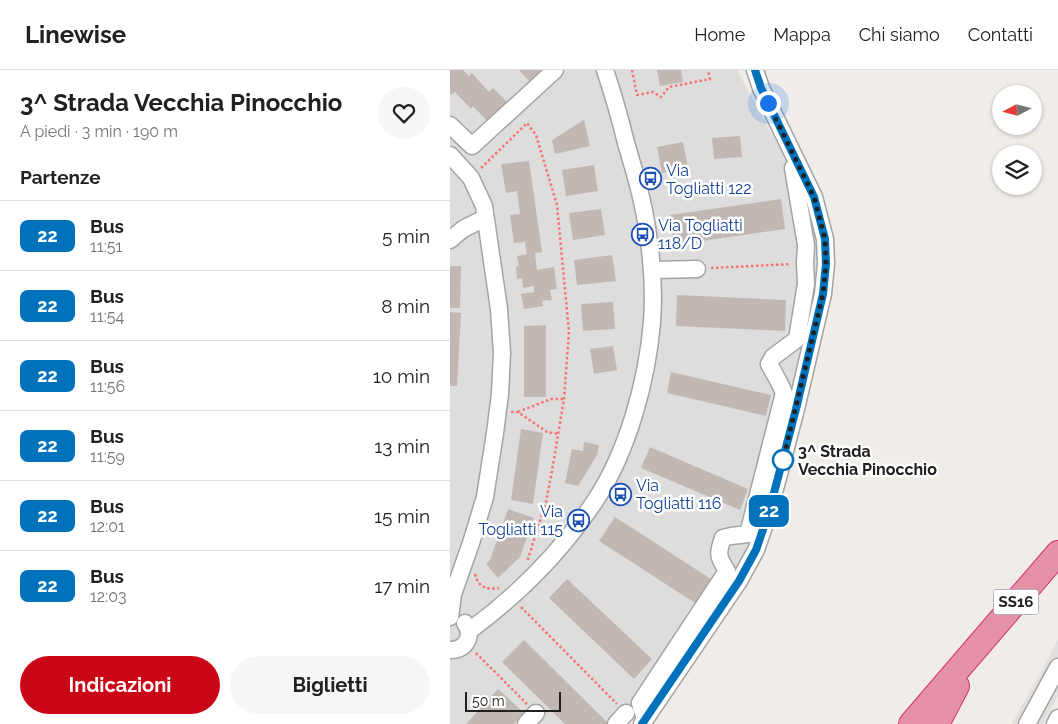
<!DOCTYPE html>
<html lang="it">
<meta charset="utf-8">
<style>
body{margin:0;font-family:Raleway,sans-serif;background:#f6f6f6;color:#202124;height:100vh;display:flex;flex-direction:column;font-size:19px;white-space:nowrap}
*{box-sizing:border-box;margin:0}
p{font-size:16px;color:#757577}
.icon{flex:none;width:28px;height:28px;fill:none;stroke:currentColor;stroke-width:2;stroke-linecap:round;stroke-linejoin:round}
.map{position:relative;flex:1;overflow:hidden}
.side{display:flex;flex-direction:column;background:#fff;width:450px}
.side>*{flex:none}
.badge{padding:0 10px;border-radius:8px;font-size:18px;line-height:32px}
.needle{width:32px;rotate:263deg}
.controls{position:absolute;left:542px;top:15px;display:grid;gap:10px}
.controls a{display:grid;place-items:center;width:50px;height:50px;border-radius:50%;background:#fff;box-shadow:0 1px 4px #0004;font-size:25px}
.scale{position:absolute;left:15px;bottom:12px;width:96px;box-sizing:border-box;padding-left:5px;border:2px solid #202020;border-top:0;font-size:14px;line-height:18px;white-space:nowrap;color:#202020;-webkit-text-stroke:4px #fff;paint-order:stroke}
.you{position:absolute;width:25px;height:25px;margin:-12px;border:4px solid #fff;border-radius:50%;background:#1a73e8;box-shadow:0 0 0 8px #1a73e833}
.map>.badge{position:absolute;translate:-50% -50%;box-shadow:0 0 0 2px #fff}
h2{padding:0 20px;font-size:19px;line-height:45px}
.round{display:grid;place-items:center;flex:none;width:52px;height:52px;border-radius:26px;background:#f6f6f6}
.head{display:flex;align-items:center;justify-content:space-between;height:85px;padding:0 20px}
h1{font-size:24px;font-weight:700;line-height:38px}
.button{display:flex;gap:10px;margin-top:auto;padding:10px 20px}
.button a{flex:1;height:58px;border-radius:30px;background:#c90717;color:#fff;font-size:20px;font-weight:700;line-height:58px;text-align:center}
.button a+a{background:#f6f6f6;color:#202124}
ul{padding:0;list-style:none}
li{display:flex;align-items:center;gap:15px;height:70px;padding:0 20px;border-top:1px solid #e0e0e0}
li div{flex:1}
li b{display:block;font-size:19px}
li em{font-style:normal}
li .badge{min-width:55px;font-weight:700;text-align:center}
header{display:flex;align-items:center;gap:30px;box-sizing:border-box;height:70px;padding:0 25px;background:#fff;border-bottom:1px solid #e0e0e0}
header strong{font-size:24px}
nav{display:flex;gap:28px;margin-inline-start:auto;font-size:18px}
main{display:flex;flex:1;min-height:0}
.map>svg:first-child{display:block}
</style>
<header>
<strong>Linewise</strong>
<nav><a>Home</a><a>Mappa</a><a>Chi siamo</a><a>Contatti</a></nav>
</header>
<main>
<section class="side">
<div class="head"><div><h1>3^ Strada Vecchia Pinocchio</h1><p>A piedi · 3 min · 190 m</p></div><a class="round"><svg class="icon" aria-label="heart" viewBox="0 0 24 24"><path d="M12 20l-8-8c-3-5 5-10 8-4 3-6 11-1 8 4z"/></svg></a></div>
<h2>Partenze</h2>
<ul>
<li><span class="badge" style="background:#0072bc;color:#fff">22</span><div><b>Bus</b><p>11:51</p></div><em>5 min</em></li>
<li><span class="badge" style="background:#0072bc;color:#fff">22</span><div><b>Bus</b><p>11:54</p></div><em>8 min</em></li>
<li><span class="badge" style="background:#0072bc;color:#fff">22</span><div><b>Bus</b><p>11:56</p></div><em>10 min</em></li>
<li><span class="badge" style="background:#0072bc;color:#fff">22</span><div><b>Bus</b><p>11:59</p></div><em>13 min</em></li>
<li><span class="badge" style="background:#0072bc;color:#fff">22</span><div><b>Bus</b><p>12:01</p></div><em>15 min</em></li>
<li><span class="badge" style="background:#0072bc;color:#fff">22</span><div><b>Bus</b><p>12:03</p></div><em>17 min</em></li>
</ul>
<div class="button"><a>Indicazioni</a><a>Biglietti</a></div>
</section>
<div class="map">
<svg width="608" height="654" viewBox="0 0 608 654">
<rect width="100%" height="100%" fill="#f0ece7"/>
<path fill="#dedddd" d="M0,0H287L351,118L367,172V213L311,439L290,493L178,654H0Z"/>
<path fill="#e0e0e0" d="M608,570V626L593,654H562Z"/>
<g fill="#c1b8b3">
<path d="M0,0H13L19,6L22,3L39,22L43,18L59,34L39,53L23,36L21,39L5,22L1,25L0,24Z"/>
<path d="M69,0H95L81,13Z"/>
<path d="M207,0H231L233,12L210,16Z"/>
<path d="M134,50L140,76L105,84L102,70Z"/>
<path d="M290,66L292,87L264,89L262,68Z"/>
<path d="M233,72L238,98L212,103L207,77Z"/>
<path d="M79,91L92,182L85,183L87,200L104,197L107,219L100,220L102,230L92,231L93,236L74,239L71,224L84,222V216L73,218L72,208L67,209L66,197L69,196L67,186L77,184L75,172L64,173L60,145L70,144L67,121L56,123L51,94Z"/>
<path d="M144,95L148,121L116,126L112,100Z"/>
<path d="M331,129L335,159L224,175L220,145Z"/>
<path d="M151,139L155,165L123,170L119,143Z"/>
<path d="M162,185L166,211L127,215L124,190Z"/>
<path d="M0,196H11L10,238H0Z"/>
<path d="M227,225L336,230L335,261L226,256Z"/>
<path d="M163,232L165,259L133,261L131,234Z"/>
<path d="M0,242L11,243L7,316H0Z"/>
<path d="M96,255V327H74V256Z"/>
<path d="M163,276L167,300L144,304L140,279Z"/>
<path d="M221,302L321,325L316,346L217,323Z"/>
<path d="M71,359L93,363L83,434L61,430Z"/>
<path d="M134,372L149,375L147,385L128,416L115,413L122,379L133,381Z"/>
<path d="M200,377L298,419L290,440L191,398Z"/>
<path d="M58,439L84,448L70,487L48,508L36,494L40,490Z"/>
<path d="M165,447L261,509L245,533L149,471Z"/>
<path d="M117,509L202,589L184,609L99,528Z"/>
<path d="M74,570L158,653L157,654H115L52,592Z"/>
<path d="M48,619L74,643L64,654H16Z"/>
</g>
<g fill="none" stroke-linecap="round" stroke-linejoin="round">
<defs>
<g id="minor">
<path d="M0,55L22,76L105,0"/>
<path d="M0,85L21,108L34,136L49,239L52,283L50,324L45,363L35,427L21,473L3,524L0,547"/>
<path d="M0,170L13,159L35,148"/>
<path d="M202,200L247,199"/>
<path d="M19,561C68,525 111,482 145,431C178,381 197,311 202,252C204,225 202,191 198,165C194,133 185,103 176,73C170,48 163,24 155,0"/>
<path d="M0,580C16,580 24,566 15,553"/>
<path d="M195,649L190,633L277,501C268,487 267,484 273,468L281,466L298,464L334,323L329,312L319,294L323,287L347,269L356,214L355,193L356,175L343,98"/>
<path d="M76,654L86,643"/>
<path d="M166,654L176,643"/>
<path d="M192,654L289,511L306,480L319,442L346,339L373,224L376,194L375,169L364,127L311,18L305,0"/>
<path d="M577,654L608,597"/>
<path d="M605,654L608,648"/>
</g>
<g id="highway">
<path d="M461,654L608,483"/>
<path d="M487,654L507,616"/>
</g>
</defs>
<use href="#minor" stroke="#a4a4a4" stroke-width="19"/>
<use href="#highway" stroke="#d62c74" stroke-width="26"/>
<g stroke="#f57572" stroke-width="2.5" stroke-dasharray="2.5 2.5" stroke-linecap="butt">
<path d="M182,0L187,25L203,22L211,27L219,17L260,9L258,0"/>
<path d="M31,98L77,53L86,65L107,135L119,262L114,329L102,401L96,432L77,492"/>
<path d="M261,198L341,194"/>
<path d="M61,342H68L97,362L109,364"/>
<path d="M68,342L101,329H114"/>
<path d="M25,504C28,517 36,520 49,518"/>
<path d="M71,537L167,634"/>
<path d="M26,583L77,634"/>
</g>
<use href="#minor" stroke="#fff" stroke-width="16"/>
<use href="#highway" stroke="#e491a8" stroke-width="24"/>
</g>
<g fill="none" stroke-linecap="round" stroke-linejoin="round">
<defs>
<path id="line" d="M192,654L289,511L306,480L319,442L346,339L373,224L376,194L375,169L364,127L311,18L305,0"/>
</defs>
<use href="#line" stroke="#fff" stroke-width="11"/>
<use href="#line" stroke="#0072bc" stroke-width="8"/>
<path stroke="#202020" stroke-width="5" stroke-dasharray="0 9" d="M318,33L364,127L375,169L376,194L373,224L333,390"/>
</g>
<defs>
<symbol id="bus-ring" viewBox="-11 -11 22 22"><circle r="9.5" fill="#fff" stroke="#1a4fb4" stroke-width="1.5"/><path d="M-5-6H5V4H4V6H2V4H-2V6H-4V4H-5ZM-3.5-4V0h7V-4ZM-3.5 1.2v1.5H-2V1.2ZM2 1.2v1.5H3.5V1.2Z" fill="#1a4fb4"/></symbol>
</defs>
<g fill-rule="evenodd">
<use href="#bus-ring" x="188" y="96" width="25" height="25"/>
<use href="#bus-ring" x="180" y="152" width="25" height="25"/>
<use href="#bus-ring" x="158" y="412" width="25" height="25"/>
<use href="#bus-ring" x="116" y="438" width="25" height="25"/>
</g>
<circle fill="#fff" stroke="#0072bc" stroke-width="2.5" cx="333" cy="390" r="10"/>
<g text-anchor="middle" stroke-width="5" stroke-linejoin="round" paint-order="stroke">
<rect fill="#fff" stroke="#636363" stroke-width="1" x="543.5" y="519.5" width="45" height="25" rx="4"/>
<g font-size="15" font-weight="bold" fill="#202020">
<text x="566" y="537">SS16</text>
</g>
<g font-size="16" fill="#164399" stroke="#fff" text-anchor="start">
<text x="216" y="106">Via<tspan x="216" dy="18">Togliatti 122</tspan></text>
<text x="208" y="161">Via Togliatti<tspan x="208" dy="18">118/D</tspan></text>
<text x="186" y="421">Via<tspan x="186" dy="18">Togliatti 116</tspan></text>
<text x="113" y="447" text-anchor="end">Via<tspan x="113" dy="18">Togliatti 115</tspan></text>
</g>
<g font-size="16" font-weight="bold" fill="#202020" stroke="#fff" text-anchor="start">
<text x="348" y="387">3^ Strada<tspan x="348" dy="18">Vecchia Pinocchio</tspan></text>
</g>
</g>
</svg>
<div class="controls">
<a><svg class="needle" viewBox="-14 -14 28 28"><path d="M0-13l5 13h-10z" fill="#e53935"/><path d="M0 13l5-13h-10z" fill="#757577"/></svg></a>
<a><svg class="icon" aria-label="layers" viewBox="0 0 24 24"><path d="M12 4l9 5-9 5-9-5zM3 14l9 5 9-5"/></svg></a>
</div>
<div class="scale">50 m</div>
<div class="you" style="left:318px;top:33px"></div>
<b class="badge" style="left:319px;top:441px;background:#0072bc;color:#fff">22</b>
</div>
</main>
